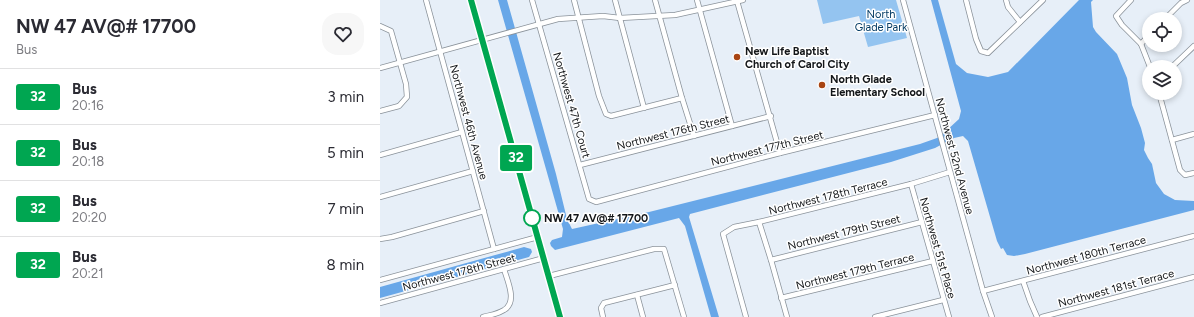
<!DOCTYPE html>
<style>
body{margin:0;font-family:Figtree,sans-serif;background:#f7f7f7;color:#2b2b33;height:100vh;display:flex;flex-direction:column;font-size:15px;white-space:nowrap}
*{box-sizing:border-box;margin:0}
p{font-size:13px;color:#7c7c81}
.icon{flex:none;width:22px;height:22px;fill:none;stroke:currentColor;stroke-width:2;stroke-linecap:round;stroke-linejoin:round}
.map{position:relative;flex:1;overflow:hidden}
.side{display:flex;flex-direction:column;background:#fff;width:380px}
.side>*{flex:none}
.badge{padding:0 8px;border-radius:3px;font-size:14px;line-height:26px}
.controls{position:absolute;left:762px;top:12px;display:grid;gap:8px}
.controls a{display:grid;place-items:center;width:40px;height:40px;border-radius:50%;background:#fff;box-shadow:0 2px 6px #0003;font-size:20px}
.map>.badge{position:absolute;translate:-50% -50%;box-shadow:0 0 0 2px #fff}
.round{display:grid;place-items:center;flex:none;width:42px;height:42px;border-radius:16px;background:#f7f7f7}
.overview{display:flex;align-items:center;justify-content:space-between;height:68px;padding:0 16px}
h1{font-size:19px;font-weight:700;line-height:30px}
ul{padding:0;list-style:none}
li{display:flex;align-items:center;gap:12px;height:56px;padding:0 16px;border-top:1px solid #e1e1e2}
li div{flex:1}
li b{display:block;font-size:15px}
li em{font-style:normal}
li .badge{min-width:44px;font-weight:700;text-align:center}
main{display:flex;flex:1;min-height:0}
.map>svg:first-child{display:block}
</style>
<main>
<section class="side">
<div class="overview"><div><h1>NW 47 AV@# 17700</h1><p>Bus</p></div><a class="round"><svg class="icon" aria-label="heart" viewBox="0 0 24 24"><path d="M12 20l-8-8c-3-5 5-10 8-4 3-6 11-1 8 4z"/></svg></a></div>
<ul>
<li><span class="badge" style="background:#00a651;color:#fff">32</span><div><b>Bus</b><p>20:16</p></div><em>3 min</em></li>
<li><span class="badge" style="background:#00a651;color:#fff">32</span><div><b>Bus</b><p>20:18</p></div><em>5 min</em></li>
<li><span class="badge" style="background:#00a651;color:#fff">32</span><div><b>Bus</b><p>20:20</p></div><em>7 min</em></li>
<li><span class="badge" style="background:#00a651;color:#fff">32</span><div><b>Bus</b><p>20:21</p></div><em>8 min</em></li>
</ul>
</section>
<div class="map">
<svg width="814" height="317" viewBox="0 0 814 317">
<rect width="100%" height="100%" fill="#e7eff8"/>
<path fill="#94c4f0" d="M437,0H516L527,38L488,47L479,16L443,24Z"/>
<g fill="#68a7e8">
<path d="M118,0H127L176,174L187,219L192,229L269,212L540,144L557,138L566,131L579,119L581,111L551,0H558L576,64L587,73L608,77L628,72L699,0H713L711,2L713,27L716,32L737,54L747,78L752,105L761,128L765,143L764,150L768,158L772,164L776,183L784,194L795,200L814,201V210L645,254L634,256L627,255L623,248L621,249L617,241L588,141L583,136L574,138L555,148L511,162L310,214L309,217L339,317H331L305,226L299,218L175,250L171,246L170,243L172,240L182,237L183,229Z"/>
<path d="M144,247L151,249L152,252L149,257L0,298V287Z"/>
</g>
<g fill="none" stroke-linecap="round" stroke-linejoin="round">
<defs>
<g id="minor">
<path d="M46,0L114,249"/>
<path d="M152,0L209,199L216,202L400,153L555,115"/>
<path d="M194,0L219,96L226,114L231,116L302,98"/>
<path d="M235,0L264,108"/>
<path d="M275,0L302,98L314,136"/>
<path d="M317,0L352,126"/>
<path d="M523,0L603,291L612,317"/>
<path d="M586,0L596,39L601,51L608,53L663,0"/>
<path d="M626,0L628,7L640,22"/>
<path d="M751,0L736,16L742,25L761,44L770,67"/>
<path d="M357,1L400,153"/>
<path d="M785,19L801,3L807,0"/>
<path d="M0,26L11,31L26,84L27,97L19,106L0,111"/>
<path d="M761,44L769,35"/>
<path d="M792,67L814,46"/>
<path d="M0,68L178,19L223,16L240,18L295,15L363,0"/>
<path d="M779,93L800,170L805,175L814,173"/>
<path d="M792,140L814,134"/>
<path d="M0,155L82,132"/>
<path d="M200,165L391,116"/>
<path d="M531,184L569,317"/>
<path d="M0,197L93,171"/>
<path d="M379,222L391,260L407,317"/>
<path d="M0,239L12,237L104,211"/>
<path d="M391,260L542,222"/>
<path d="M169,276L274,249H284L304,317"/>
<path d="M0,280L158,237"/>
<path d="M643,281L650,301L657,317"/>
<path d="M603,291L814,236"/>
<path d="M257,295L263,317"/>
<path d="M401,298L553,261"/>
<path d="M0,303L164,258"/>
<path d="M103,317C110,315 118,314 124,310C138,302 127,280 124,269"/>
<path d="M223,317L221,308L224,303L295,285"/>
<path d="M366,317L343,234L354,227L379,222L531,184L570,172"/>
<path d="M495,317L563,300"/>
<path d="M662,317L814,277"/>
</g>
<path id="major" d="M91,0L180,317"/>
</defs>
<use href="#minor" stroke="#8a929a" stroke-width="6"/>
<use href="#major" stroke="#cbcccc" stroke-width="8"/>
<use href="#minor" stroke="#fff" stroke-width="4.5"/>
<use href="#major" stroke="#dfa7a1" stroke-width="5.5"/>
</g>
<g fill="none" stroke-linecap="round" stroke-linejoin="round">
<defs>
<path id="line" d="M91,0L180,317"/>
</defs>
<use href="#line" stroke="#fff" stroke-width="9"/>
<use href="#line" stroke="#00a651" stroke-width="6"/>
</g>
<g fill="#a94513" stroke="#fff" stroke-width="1.5">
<circle cx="357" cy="57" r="4"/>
<circle cx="442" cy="85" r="4"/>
</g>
<circle fill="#fff" stroke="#00a651" stroke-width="2" cx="152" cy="218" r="8"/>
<g text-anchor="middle" stroke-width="3" stroke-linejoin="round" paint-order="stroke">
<g font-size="11" fill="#043b64" stroke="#fff">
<text x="501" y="18">North<tspan x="501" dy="13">Glade Park</tspan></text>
</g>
<g font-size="11" font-weight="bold" fill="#131619" stroke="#fff" text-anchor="start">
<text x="365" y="55">New Life Baptist<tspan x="365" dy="13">Church of Carol City</tspan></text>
<text x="450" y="83">North Glade<tspan x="450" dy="13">Elementary School</tspan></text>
</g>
<g font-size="11" fill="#131619" stroke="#fff">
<text transform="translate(192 105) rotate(74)" y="4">Northwest 47th Court</text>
<text transform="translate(89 122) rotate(75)" y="4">Northwest 46th Avenue</text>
<text transform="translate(293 132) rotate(-14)" y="4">Northwest 176th Street</text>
<text transform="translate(387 148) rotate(-14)" y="4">Northwest 177th Street</text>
<text transform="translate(575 156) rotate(75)" y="4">Northwest 52nd Avenue</text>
<text transform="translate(448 196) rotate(-14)" y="4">Northwest 178th Terrace</text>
<text transform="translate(464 232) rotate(-14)" y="4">Northwest 179th Street</text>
<text transform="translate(558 248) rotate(74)" y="4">Northwest 51st Place</text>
<text transform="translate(706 255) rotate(-15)" y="4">Northwest 180th Terrace</text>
<text transform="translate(475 271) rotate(-14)" y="4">Northwest 179th Terrace</text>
<text transform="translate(79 272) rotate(-15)" y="4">Northwest 178th Street</text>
<text transform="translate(736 288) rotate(-15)" y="4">Northwest 181st Terrace</text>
</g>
<g font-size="11" font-weight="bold" fill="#131619" stroke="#fff" text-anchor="start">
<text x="164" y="222">NW 47 AV@# 17700</text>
</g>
</g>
</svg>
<div class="controls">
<a><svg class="icon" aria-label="locate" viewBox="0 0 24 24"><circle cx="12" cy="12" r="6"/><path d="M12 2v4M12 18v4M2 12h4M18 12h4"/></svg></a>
<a><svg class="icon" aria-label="layers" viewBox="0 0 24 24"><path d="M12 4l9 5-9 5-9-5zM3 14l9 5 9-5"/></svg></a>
</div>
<b class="badge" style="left:136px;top:158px;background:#00a651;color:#fff">32</b>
</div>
</main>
